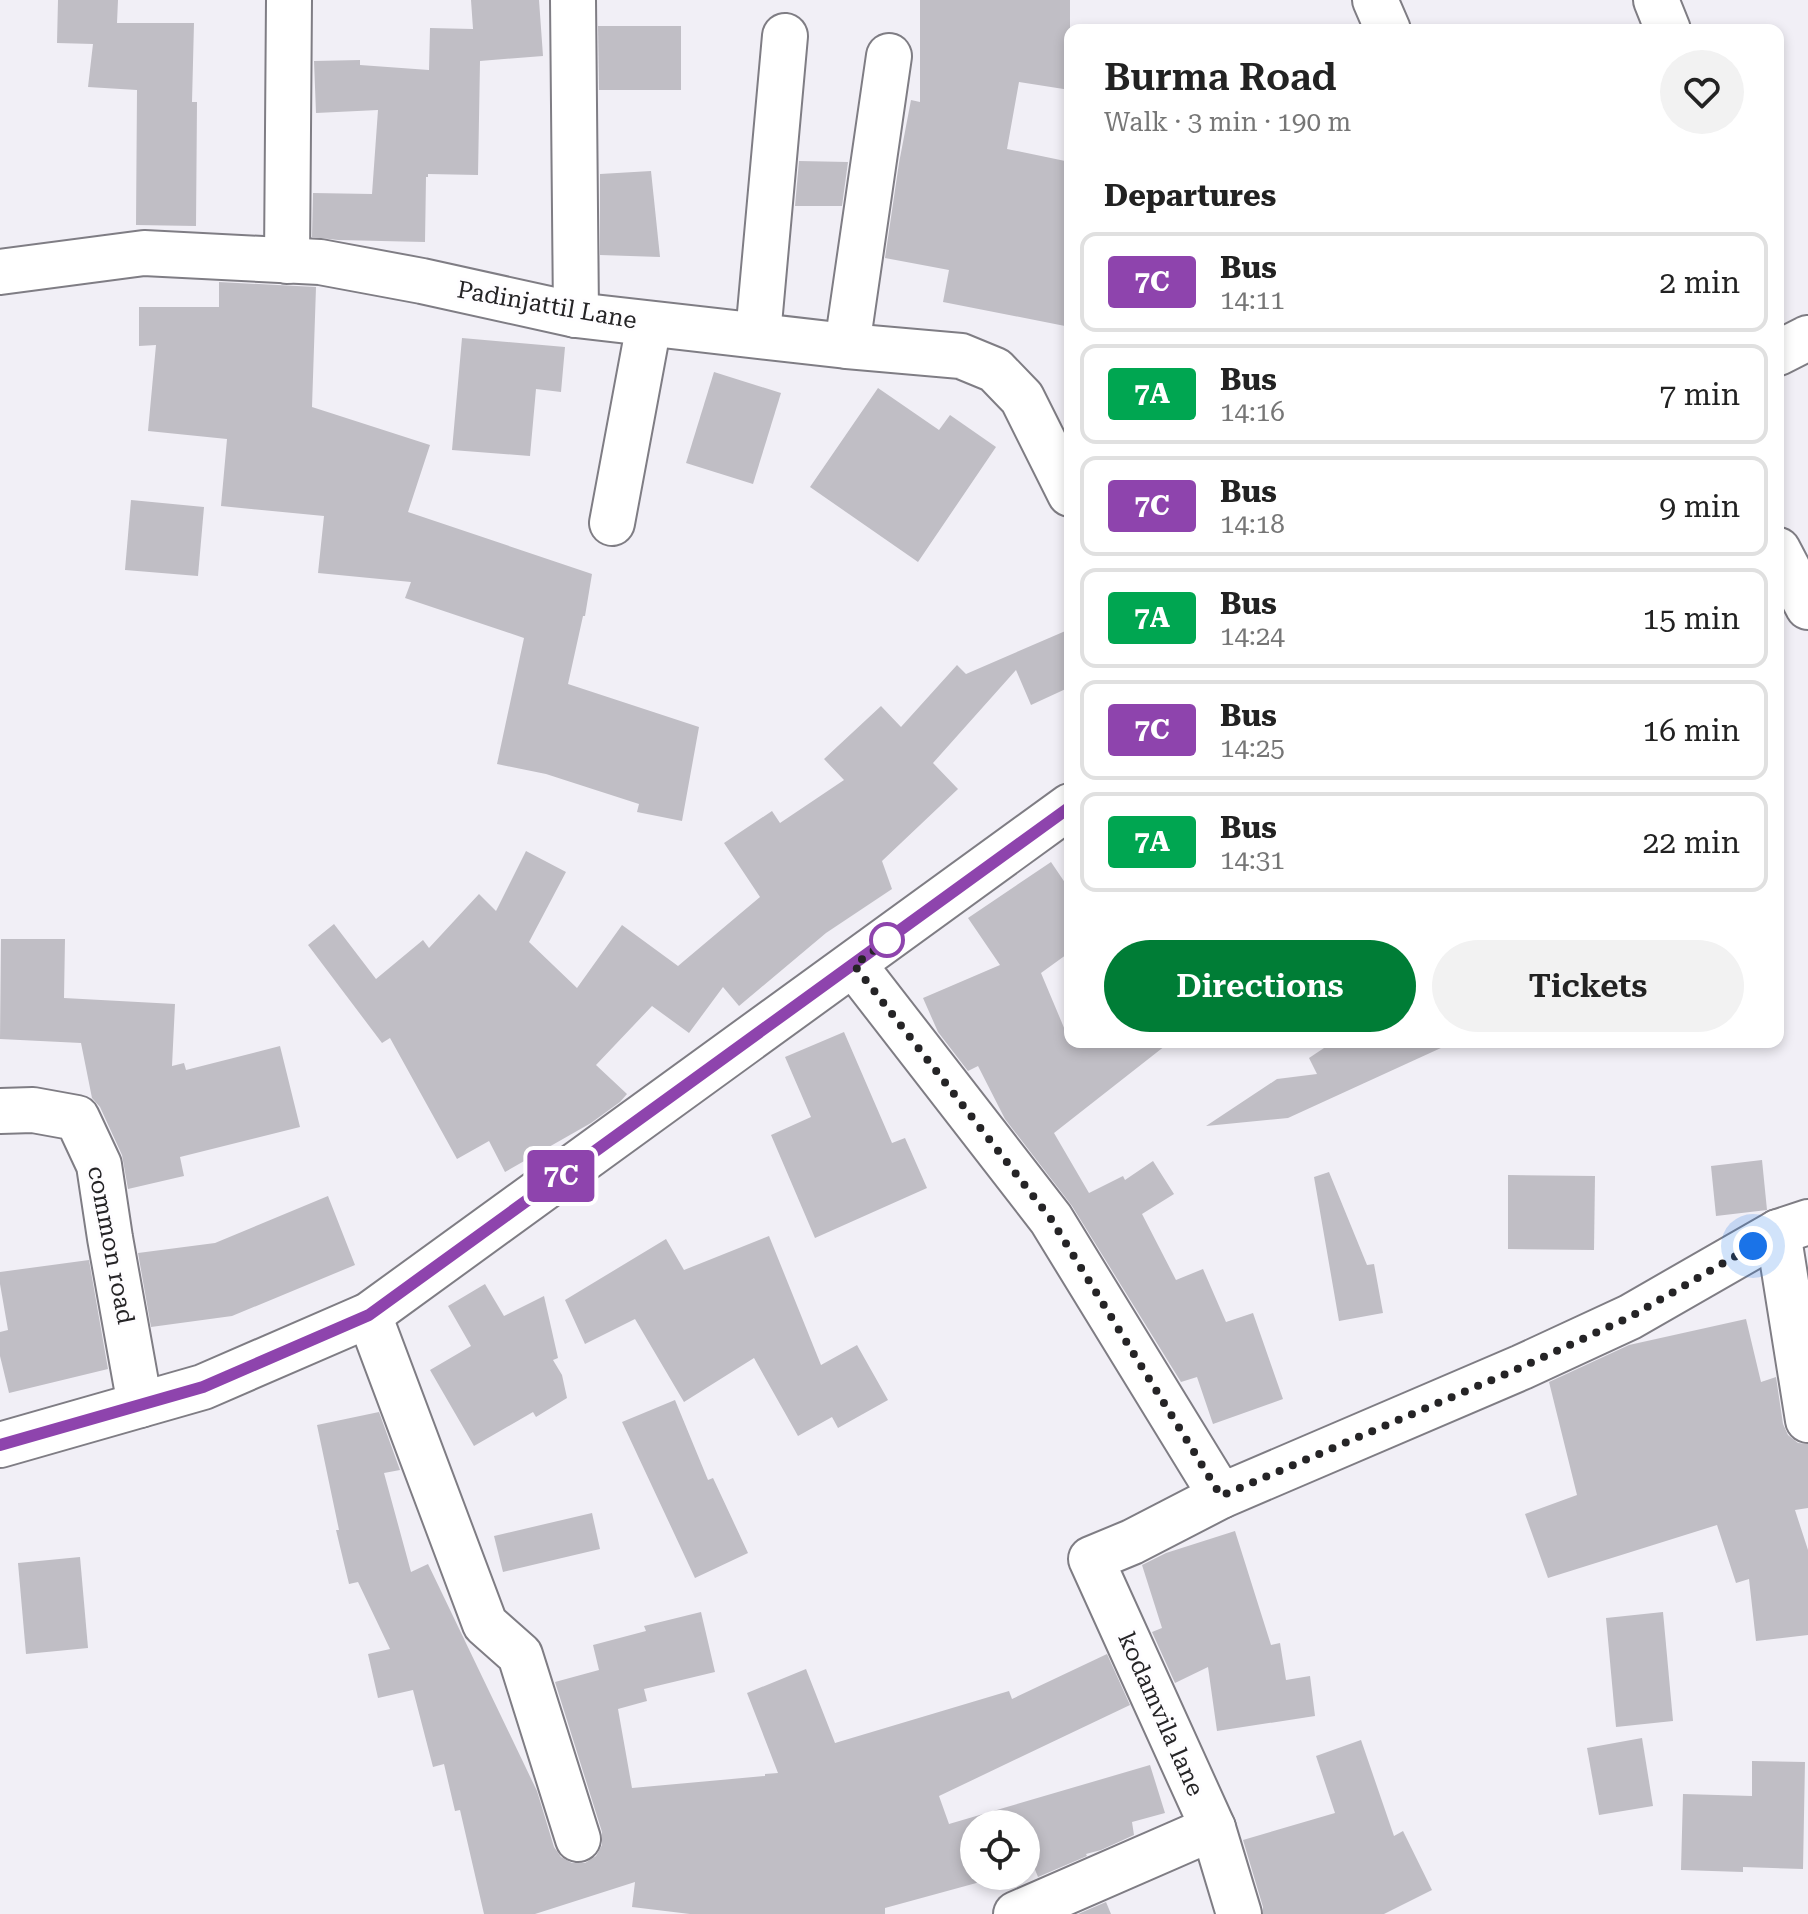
<!DOCTYPE html>
<meta charset="utf-8">
<style>
body{margin:0;font-family:"Roboto Serif",serif;background:#f2f2f2;color:#222;height:100vh;display:flex;flex-direction:column;font-size:30px;white-space:nowrap}
*{box-sizing:border-box;margin:0}
p{font-size:26px;color:#767676}
.icon{flex:none;width:44px;height:44px;fill:none;stroke:currentColor;stroke-width:2;stroke-linecap:round;stroke-linejoin:round}
.map{position:relative;flex:1;overflow:hidden}
.sheet{position:absolute;left:1064px;top:24px;width:720px;height:1024px;display:flex;flex-direction:column;background:#fff;border-radius:16px;box-shadow:0 4px 12px #0003}
.sheet>*{flex:none}
.badge{padding:0 16px;border-radius:6px;font-size:28px;line-height:52px}
.tools{position:absolute;left:960px;top:1810px;display:grid;gap:16px}
.tools a{display:grid;place-items:center;width:80px;height:80px;border-radius:50%;background:#fff;box-shadow:0 4px 12px #0003;font-size:40px}
.you{position:absolute;width:40px;height:40px;margin:-20px;border:6px solid #fff;border-radius:50%;background:#1a73e8;box-shadow:0 0 0 12px #1a73e833}
.map>.badge{position:absolute;translate:-50% -50%;box-shadow:0 0 0 4px #fff}
h2{padding:0 40px;font-size:30px;line-height:72px}
.round{display:grid;place-items:center;flex:none;width:84px;height:84px;border-radius:42px;background:#f2f2f2}
.headline{display:flex;align-items:center;justify-content:space-between;height:136px;padding:0 40px}
h1{font-size:38px;font-weight:600;line-height:60px}
.action{display:flex;gap:16px;margin-top:auto;padding:16px 40px}
.action a{flex:1;height:92px;border-radius:48px;background:#007d36;color:#fff;font-size:32px;font-weight:600;line-height:92px;text-align:center}
.action a+a{background:#f2f2f2;color:#222}
ul{padding:0;list-style:none}
li{display:flex;align-items:center;gap:24px;height:100px;margin:0 16px 12px;padding:0 24px;border:4px solid #e0e0e0;border-radius:16px}
li div{flex:1}
li b{display:block;font-size:30px}
li em{font-style:normal}
li .badge{min-width:88px;font-weight:700;text-align:center}
.map>svg:first-child{display:block}
</style>
<div class="map">
<svg width="1808" height="1914" viewBox="0 0 1808 1914">
<rect width="100%" height="100%" fill="#f1eff6"/>
<g fill="#c0bec5">
<path d="M58,0H118L117,23H194L192,102H197L196,226L136,225L137,90L88,87L93,44L57,43Z"/>
<path d="M471,0H539L543,56L480,61L478,175L428,174V177H426L425,242L338,240L312,237L313,193L372,194L378,110L316,113L314,61L360,60V65L429,70L430,28L473,29Z"/>
<path d="M920,0H1070V90L1019,82L1007,149L1070,162V327L943,302L949,270L885,258L899,163L911,100L920,102Z"/>
<path d="M598,26H681V90H599Z"/>
<path d="M799,161L848,162L842,206H795Z"/>
<path d="M651,171L660,257L600,255V174Z"/>
<path d="M219,282L316,287L312,407L430,445L408,512L592,574L585,616H583L568,684L699,727L682,821L637,812L639,804L546,774L497,764L524,638L405,598L411,582L318,573L324,516L221,506L227,439L148,431L156,345L139,346V307H219Z"/>
<path d="M462,338L565,347L561,392L536,389L530,456L452,450Z"/>
<path d="M714,372L781,393L753,484L686,463Z"/>
<path d="M878,388L939,430L950,415L996,447L918,562L810,487Z"/>
<path d="M131,500L204,507L198,576L125,570Z"/>
<path d="M1070,629V687L1031,705L1016,670L933,763L958,789L882,861L892,889L826,933L739,1006L723,987L689,1033L652,1006L596,1065L627,1094L620,1102L591,1123L505,1172L489,1141L457,1159L390,1038L382,1043L308,945L334,924L376,979L423,940L429,948L479,894L496,911L526,851L566,872L529,942L577,988L622,925L678,966L760,897L724,843L772,811L780,823L844,780L824,759L881,706L901,727L957,665L966,674Z"/>
<path d="M1051,862L1070,890V952L1041,973L1070,1042H1170L1054,1133L1089,1193L1123,1176L1125,1180L1153,1161L1174,1194L1142,1214L1176,1280L1203,1269L1226,1322L1253,1313L1283,1399L1213,1424L1197,1377L1181,1382L1072,1206L1005,1119L978,1066L968,1071L938,1032L923,998L1000,965L968,918Z"/>
<path d="M1,939H65L64,998L175,1004L172,1066L184,1063L186,1070L280,1046L300,1127L180,1157L184,1176L128,1189L122,1155L100,1107L92,1098L81,1043L0,1039Z"/>
<path d="M844,1032L892,1143L905,1138L927,1188L815,1238L771,1135L811,1117L785,1057Z"/>
<path d="M1333,1042H1454L1288,1118L1206,1126L1277,1079L1317,1074L1309,1058Z"/>
<path d="M1762,1160L1767,1210L1716,1216L1711,1166Z"/>
<path d="M1329,1172L1367,1265L1374,1264L1383,1313L1339,1321L1314,1177Z"/>
<path d="M1508,1175L1595,1176L1594,1250L1508,1249Z"/>
<path d="M328,1196L355,1265L232,1316L151,1327L138,1253L215,1243Z"/>
<path d="M769,1236L821,1365L857,1345L888,1400L838,1428L832,1417L798,1436L754,1358L684,1402L635,1319L585,1344L565,1300L666,1239L684,1270Z"/>
<path d="M89,1260L108,1369L9,1393L0,1356V1332L8,1330L0,1284V1272Z"/>
<path d="M485,1284L504,1316L544,1296L558,1358L553,1360L562,1375L567,1398L536,1417L533,1412L474,1446L430,1370L471,1346L448,1306Z"/>
<path d="M1746,1319L1761,1382L1776,1377L1783,1424L1788,1435L1798,1443L1808,1444V1508L1795,1510L1808,1550V1635L1756,1641L1749,1579L1736,1583L1717,1525L1548,1578L1525,1514L1577,1495L1549,1382L1629,1345Z"/>
<path d="M675,1400L708,1480L713,1478L748,1553L695,1578L622,1422Z"/>
<path d="M379,1412L400,1470L384,1473L411,1572L428,1564L537,1791L554,1847L561,1857L572,1863H585L596,1856L602,1845V1832L555,1682L599,1670L593,1645L646,1631L644,1626L701,1612L715,1672L644,1689L647,1701L618,1709L632,1788L765,1776V1774L778,1773L747,1693L806,1669L835,1743L1009,1691L1012,1699L1107,1654L1130,1705L939,1796L949,1824L1150,1765L1165,1813L1132,1822L1134,1835L1101,1850L1086,1854L1087,1856L1038,1877L1034,1867L1026,1870V1824H974V1876H1002L885,1908V1914H690L632,1907L635,1882L535,1914H484L460,1810L455,1811L444,1764L433,1767L413,1690L378,1698L368,1654L390,1649L358,1582L349,1584L336,1530H339L317,1425Z"/>
<path d="M592,1513L600,1549L503,1572L494,1536Z"/>
<path d="M1235,1531L1271,1645L1280,1643L1286,1680L1310,1676L1315,1716L1217,1731L1208,1667L1175,1683L1152,1632L1162,1628L1142,1565L1166,1553Z"/>
<path d="M80,1557L88,1648L26,1654L18,1563Z"/>
<path d="M1663,1612L1673,1721L1616,1727L1606,1618Z"/>
<path d="M1642,1738L1653,1806L1599,1815L1587,1748Z"/>
<path d="M1361,1740L1394,1836L1403,1831L1432,1890L1384,1914H1263V1907L1243,1840L1335,1813L1316,1756Z"/>
<path d="M1752,1761L1805,1762L1803,1869L1743,1867V1872L1681,1870L1683,1794L1752,1796Z"/>
<path d="M1106,1902L1111,1914H1078Z"/>
</g>
<g fill="none" stroke-linecap="round" stroke-linejoin="round">
<defs>
<g id="street">
<path d="M573,0L576,315"/>
<path d="M1375,0L1388,30"/>
<path d="M1656,0L1668,30"/>
<path d="M287,261L289,0"/>
<path d="M0,272L144,253L320,262L422,281L576,315L847,346L961,356L995,370L1022,398L1070,494"/>
<path d="M758,335L785,36"/>
<path d="M847,346L889,56"/>
<path d="M612,523L649,324"/>
<path d="M1778,550L1808,607"/>
<path d="M854,965L1051,1219L1221,1496L1522,1367L1630,1317L1778,1232L1808,1222"/>
<path d="M0,1111L33,1110L77,1118L99,1165L110,1238L140,1405"/>
<path d="M1778,1232L1808,1420"/>
<path d="M369,1315L485,1624L520,1655L578,1839"/>
<path d="M1221,1496L1132,1542L1091,1559L1213,1828L1239,1914"/>
<path d="M1016,1914L1213,1828"/>
</g>
<g id="secondary">
<path d="M1778,353L1808,338"/>
<path d="M0,1445L203,1387L369,1315L1070,806"/>
</g>
</defs>
<use href="#street" stroke="#7f7d84" stroke-width="48"/>
<use href="#secondary" stroke="#7f7d84" stroke-width="48"/>
<use href="#street" stroke="#fff" stroke-width="44"/>
<use href="#secondary" stroke="#fff" stroke-width="44"/>
</g>
<g fill="none" stroke-linecap="round" stroke-linejoin="round">
<defs>
<path id="line" d="M0,1445L203,1387L369,1315L1070,807"/>
</defs>
<use href="#line" stroke="#fff" stroke-width="18"/>
<use href="#line" stroke="#8e44ad" stroke-width="12"/>
<path stroke="#252426" stroke-width="8" stroke-dasharray="0 14.4" d="M887,940L898,933L854,965L1051,1219L1221,1496L1522,1367L1630,1317L1753,1246"/>
</g>
<circle fill="#fff" stroke="#8e44ad" stroke-width="4" cx="887" cy="940" r="16"/>
<g text-anchor="middle" stroke-width="6" stroke-linejoin="round" paint-order="stroke">
<g font-size="24" fill="#252426" stroke="#fefdff">
<text transform="translate(547 305) rotate(10)" y="8">Padinjattil Lane</text>
<text transform="translate(111 1245) rotate(79)" y="8">common road</text>
<text transform="translate(1161 1714) rotate(66)" y="8">kodamvila lane</text>
</g>
</g>
</svg>
<div class="tools">
<a><svg class="icon" aria-label="locate" viewBox="0 0 24 24"><circle cx="12" cy="12" r="6"/><path d="M12 2v4M12 18v4M2 12h4M18 12h4"/></svg></a>
</div>
<div class="you" style="left:1753px;top:1246px"></div>
<b class="badge" style="left:561px;top:1176px;background:#8e44ad;color:#fff">7C</b>
<section class="sheet">
<div class="headline"><div><h1>Burma Road</h1><p>Walk · 3 min · 190 m</p></div><a class="round"><svg class="icon" aria-label="heart" viewBox="0 0 24 24"><path d="M12 20l-8-8c-3-5 5-10 8-4 3-6 11-1 8 4z"/></svg></a></div>
<h2>Departures</h2>
<ul>
<li><span class="badge" style="background:#8e44ad;color:#fff">7C</span><div><b>Bus</b><p>14:11</p></div><em>2 min</em></li>
<li><span class="badge" style="background:#00a651;color:#fff">7A</span><div><b>Bus</b><p>14:16</p></div><em>7 min</em></li>
<li><span class="badge" style="background:#8e44ad;color:#fff">7C</span><div><b>Bus</b><p>14:18</p></div><em>9 min</em></li>
<li><span class="badge" style="background:#00a651;color:#fff">7A</span><div><b>Bus</b><p>14:24</p></div><em>15 min</em></li>
<li><span class="badge" style="background:#8e44ad;color:#fff">7C</span><div><b>Bus</b><p>14:25</p></div><em>16 min</em></li>
<li><span class="badge" style="background:#00a651;color:#fff">7A</span><div><b>Bus</b><p>14:31</p></div><em>22 min</em></li>
</ul>
<div class="action"><a>Directions</a><a>Tickets</a></div>
</section>
</div>
